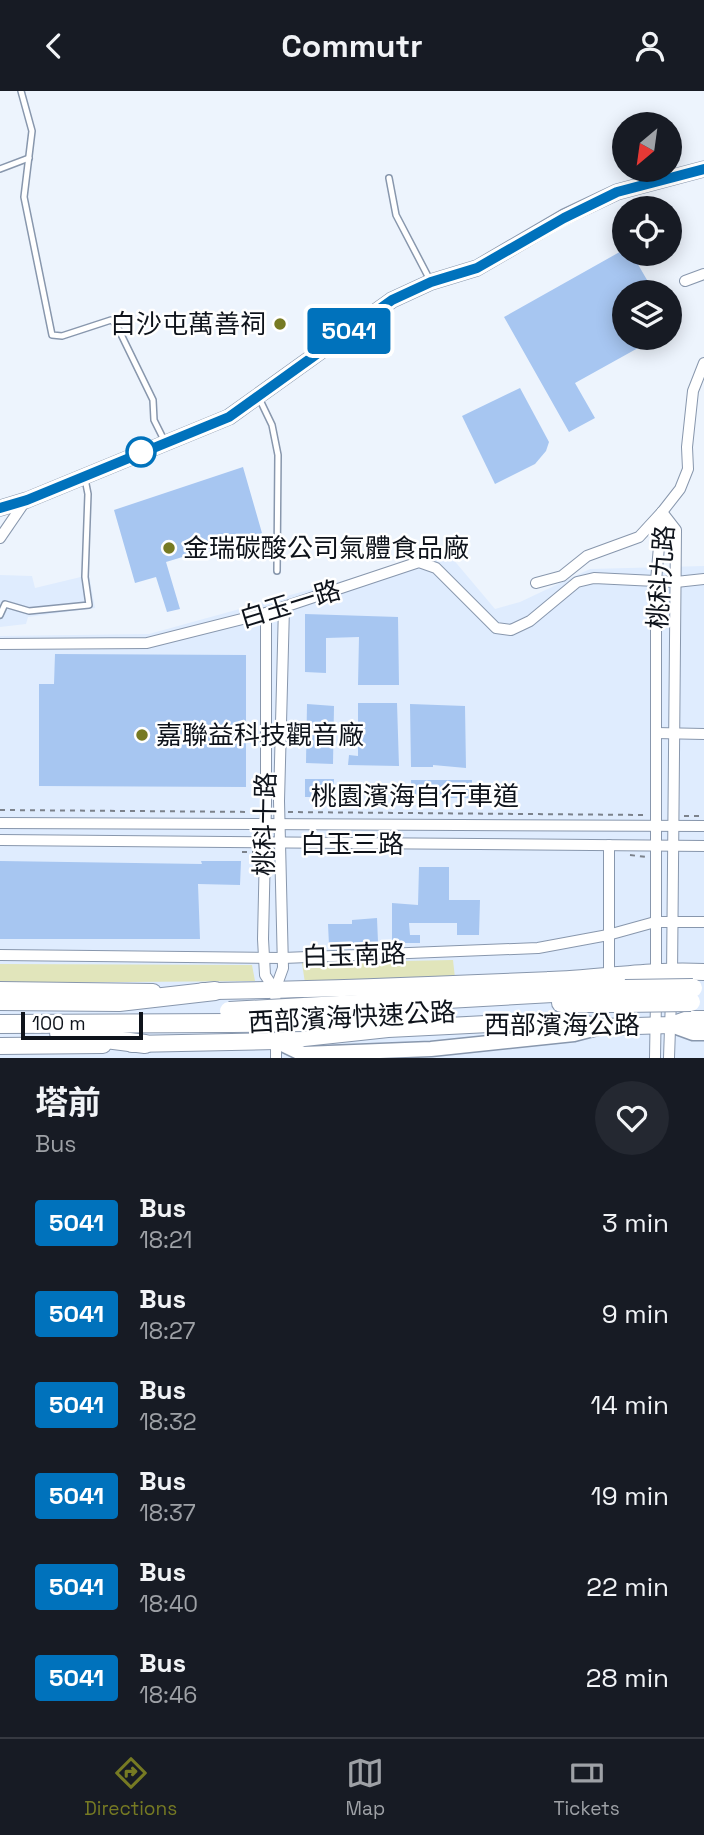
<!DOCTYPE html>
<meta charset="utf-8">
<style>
body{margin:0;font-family:"Space Grotesk","Noto Sans TC",sans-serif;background:#242831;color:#f1f3f6;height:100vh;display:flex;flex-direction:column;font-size:26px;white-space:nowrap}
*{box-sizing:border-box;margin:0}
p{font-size:23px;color:#9ea1a6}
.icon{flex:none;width:38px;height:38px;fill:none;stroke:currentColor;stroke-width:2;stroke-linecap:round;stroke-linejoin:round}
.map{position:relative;height:967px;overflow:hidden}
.sheet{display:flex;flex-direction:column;background:#171b24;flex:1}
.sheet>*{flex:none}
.badge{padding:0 14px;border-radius:5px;font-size:24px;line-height:46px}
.needle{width:46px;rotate:209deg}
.buttons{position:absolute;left:612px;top:21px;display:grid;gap:14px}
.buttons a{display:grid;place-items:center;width:70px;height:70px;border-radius:50%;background:#171b24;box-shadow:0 4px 18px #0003;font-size:35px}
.scale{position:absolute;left:21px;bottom:18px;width:122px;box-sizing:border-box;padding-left:7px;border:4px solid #0e131b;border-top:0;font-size:19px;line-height:24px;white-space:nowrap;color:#0e131b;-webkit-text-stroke:5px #fff;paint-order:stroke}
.map>.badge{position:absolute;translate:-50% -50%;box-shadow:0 0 0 4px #fff}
.round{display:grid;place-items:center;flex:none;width:74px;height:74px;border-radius:37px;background:#242831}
.head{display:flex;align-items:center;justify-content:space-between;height:119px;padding:0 35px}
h1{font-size:33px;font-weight:700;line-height:52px}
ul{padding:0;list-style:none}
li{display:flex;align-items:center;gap:21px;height:91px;padding:0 35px}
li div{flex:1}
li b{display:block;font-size:26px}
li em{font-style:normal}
li .badge{min-width:77px;font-weight:700;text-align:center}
header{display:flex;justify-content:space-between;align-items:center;height:91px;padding:0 35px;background:#171b24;font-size:32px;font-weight:700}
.tab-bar{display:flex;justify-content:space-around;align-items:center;height:98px;border-top:2px solid #363941;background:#171b24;font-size:19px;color:#9ea1a6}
.tab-bar a{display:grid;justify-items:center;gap:4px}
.tab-bar .on{color:#767a23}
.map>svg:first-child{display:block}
</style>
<header><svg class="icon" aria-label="back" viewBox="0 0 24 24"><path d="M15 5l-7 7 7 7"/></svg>Commutr<svg class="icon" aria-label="person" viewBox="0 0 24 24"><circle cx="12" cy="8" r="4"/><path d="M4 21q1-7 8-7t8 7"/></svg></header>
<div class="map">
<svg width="704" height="967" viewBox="0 0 704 967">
<rect width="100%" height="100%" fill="#edf4fd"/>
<g fill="#dfecfe">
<path d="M447,461L495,518L520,511L590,478L704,475V967H0V545L149,543Z"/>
<path d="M0,484L32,485L35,497L89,484L95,517L28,526L26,533L0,536Z"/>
</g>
<g fill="#e1e5bb">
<path d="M453,869L455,887L305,892L302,872Z"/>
<path d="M0,873L252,874L255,890L0,892Z"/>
</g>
<g fill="#a7c6f1">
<path d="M625,158V163H632L654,201H625V247H656L575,292L595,327L569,341L504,226Z"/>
<path d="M520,297L549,351L546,360L535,373L495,393L462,325Z"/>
<path d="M243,376L262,442L166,471L180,518L167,521L156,486L135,492L114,419Z"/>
<path d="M305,523L398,526L399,594H358L359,546L326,547V582L305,581Z"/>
<path d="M55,563L246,564V696L39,695V593H54Z"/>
<path d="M358,612H397L399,675L348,674L349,664L358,665Z"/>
<path d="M307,613L334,615L333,673L306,672Z"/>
<path d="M410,613L465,615L466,677L433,674V676H411Z"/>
<path d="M305,688H334L333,706H305Z"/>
<path d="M411,689H472V707H412Z"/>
<path d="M0,770L202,773L201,770H241L240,794L198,793L200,848H0Z"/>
<path d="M419,776H449V809H480L479,844H457V832H409L410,844H420V852H392V812L418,814Z"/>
<path d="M377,827L378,851L329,854L328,833H352V829Z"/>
</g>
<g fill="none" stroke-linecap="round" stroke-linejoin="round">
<defs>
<g id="lane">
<path d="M21,0L32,40L24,106L52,244L62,245L111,229L116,233L153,309L154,329L165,351"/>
<path d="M0,78L29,67"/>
<path d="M389,87L396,124L431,191"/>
<path d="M259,307L272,334L278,364L277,480"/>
<path d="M0,524L5,513L29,520L89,514L85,486L88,403L85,388"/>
</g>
<g id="street">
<path d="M685,190L704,183"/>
<path d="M662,421L676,439L672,886"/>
<path d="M0,447L26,409"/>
<path d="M536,492L562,485L587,465L639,446L662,421L680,398L688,378L687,356L693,300L704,272"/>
<path d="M266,522V712L263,848L265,884L275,899"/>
<path d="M0,553L147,552L266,522L419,471L436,477L496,537L511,539L530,530L577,491L594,487L676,491L704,488"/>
<path d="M656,642L704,643"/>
<path d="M0,732L704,735"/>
<path d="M0,749L704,755"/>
<path d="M609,754V886"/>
<path d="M0,864L283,867L538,857L608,844L655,831H704"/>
<path d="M656,886V490L662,421"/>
<path d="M276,921L275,899L283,877L279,710L284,516"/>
<path d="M276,967V947"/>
<path d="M655,967L656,908"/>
<path d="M669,967L671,908"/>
</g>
<g id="secondary">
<path d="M0,417L27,409L229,326L392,209L431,191L477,177L564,126L617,101L704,78"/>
<path d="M671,934L693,942H704"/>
<path d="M276,950L303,963L431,958L574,943L601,936"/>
</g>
<g id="primary">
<path d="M0,899L153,901"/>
<path d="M203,900C319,899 434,894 550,889C601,887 653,878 704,881"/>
<path d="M132,953L276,950L388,938L567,929L601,936L671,934L688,928H704"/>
<path d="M0,955L103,954"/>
</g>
<g id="highway">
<path d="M0,910L119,911L215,900"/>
<path d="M561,912H623"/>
<path d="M304,916L625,898"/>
<path d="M306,931L442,921"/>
<path d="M0,933L232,932"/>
<path d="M59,942L145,953"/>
</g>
</defs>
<use href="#lane" stroke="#8897ad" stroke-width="8"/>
<use href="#street" stroke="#8897ad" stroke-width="12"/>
<use href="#secondary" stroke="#8897ad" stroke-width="17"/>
<use href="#primary" stroke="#8897ad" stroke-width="18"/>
<use href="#highway" stroke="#8897ad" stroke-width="20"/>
<g stroke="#7c828b" stroke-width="2" stroke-dasharray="5 5" stroke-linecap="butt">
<path d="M0,719L258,721"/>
<path d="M288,721L646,724"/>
<path d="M684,725H704"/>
<path d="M242,761H257"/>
<path d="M630,764L646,766"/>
</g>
<use href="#lane" stroke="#fff" stroke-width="5"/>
<use href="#street" stroke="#fff" stroke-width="10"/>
<use href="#secondary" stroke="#fff" stroke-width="14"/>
<use href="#primary" stroke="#fff" stroke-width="16"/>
<use href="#highway" stroke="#fff" stroke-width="18"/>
<defs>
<g id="highway-bridge">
<path d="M625,898L693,897"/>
<path d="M623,912L691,911"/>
<path d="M229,920L304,916"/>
<path d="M232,932L306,931"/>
</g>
</defs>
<use href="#highway-bridge" stroke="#8897ad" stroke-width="20" stroke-linecap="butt"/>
<use href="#highway-bridge" stroke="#fff" stroke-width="18"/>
</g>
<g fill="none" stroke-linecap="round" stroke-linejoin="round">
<defs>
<path id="line" d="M0,417L27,409L229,326L392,209L431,191L477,177L564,127L617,101L704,78"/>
</defs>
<use href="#line" stroke="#fff" stroke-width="16"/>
<use href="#line" stroke="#0072bc" stroke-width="10"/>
</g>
<g fill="#767a23" stroke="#fff" stroke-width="2.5">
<circle cx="280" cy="233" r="7"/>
<circle cx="169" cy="457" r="7"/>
<circle cx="142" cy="644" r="7"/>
</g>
<circle fill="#fff" stroke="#0072bc" stroke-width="3.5" cx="141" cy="361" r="14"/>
<g text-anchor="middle" stroke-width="5" stroke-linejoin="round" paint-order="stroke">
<g font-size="26" fill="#0e131b" stroke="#fff" text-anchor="start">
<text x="266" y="242" text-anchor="end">白沙屯萬善祠</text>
<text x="183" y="466">金瑞碳酸公司氣體食品廠</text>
<text x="156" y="653">嘉聯益科技觀音廠</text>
</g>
<g font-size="26" fill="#0e131b" stroke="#fff">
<text transform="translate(661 486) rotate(-86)" y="9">桃科九路</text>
<text transform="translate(290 513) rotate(-17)" y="9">白玉一路</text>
<text x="415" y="714">桃園濱海自行車道</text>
<text transform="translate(265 733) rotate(-89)" y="9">桃科十路</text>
<text x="352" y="762">白玉三路</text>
<text transform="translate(354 864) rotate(-2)" y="9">白玉南路</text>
<text transform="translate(352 926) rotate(-3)" y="9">西部濱海快速公路</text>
<text x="562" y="943">西部濱海公路</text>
</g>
</g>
</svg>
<div class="buttons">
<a><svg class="needle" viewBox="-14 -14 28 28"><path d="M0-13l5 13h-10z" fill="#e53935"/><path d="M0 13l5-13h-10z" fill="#9ea1a6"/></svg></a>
<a><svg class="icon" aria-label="locate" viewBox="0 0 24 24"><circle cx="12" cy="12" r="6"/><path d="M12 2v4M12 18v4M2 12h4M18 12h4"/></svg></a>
<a><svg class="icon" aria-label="layers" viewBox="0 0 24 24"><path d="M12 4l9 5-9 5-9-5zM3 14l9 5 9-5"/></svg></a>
</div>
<div class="scale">100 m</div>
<b class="badge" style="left:349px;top:240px;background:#0072bc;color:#fff">5041</b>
</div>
<section class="sheet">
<div class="head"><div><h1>塔前</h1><p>Bus</p></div><a class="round"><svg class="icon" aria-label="heart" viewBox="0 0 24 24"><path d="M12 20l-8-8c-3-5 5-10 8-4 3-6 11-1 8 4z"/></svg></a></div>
<ul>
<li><span class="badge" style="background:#0072bc;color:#fff">5041</span><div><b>Bus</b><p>18:21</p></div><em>3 min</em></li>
<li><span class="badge" style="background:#0072bc;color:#fff">5041</span><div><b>Bus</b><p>18:27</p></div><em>9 min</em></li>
<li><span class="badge" style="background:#0072bc;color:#fff">5041</span><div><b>Bus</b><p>18:32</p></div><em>14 min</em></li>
<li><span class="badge" style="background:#0072bc;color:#fff">5041</span><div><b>Bus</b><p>18:37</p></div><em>19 min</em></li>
<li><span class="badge" style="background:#0072bc;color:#fff">5041</span><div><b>Bus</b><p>18:40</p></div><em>22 min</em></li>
<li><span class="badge" style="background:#0072bc;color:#fff">5041</span><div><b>Bus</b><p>18:46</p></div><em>28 min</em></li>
</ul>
</section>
<nav class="tab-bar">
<a class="on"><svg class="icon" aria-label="directions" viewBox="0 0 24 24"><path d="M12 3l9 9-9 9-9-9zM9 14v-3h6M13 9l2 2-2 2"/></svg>Directions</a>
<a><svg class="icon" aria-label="map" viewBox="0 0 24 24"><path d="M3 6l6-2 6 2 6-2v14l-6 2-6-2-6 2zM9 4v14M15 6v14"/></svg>Map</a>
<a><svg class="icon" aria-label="tickets" viewBox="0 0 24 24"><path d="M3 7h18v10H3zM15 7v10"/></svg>Tickets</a>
</nav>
